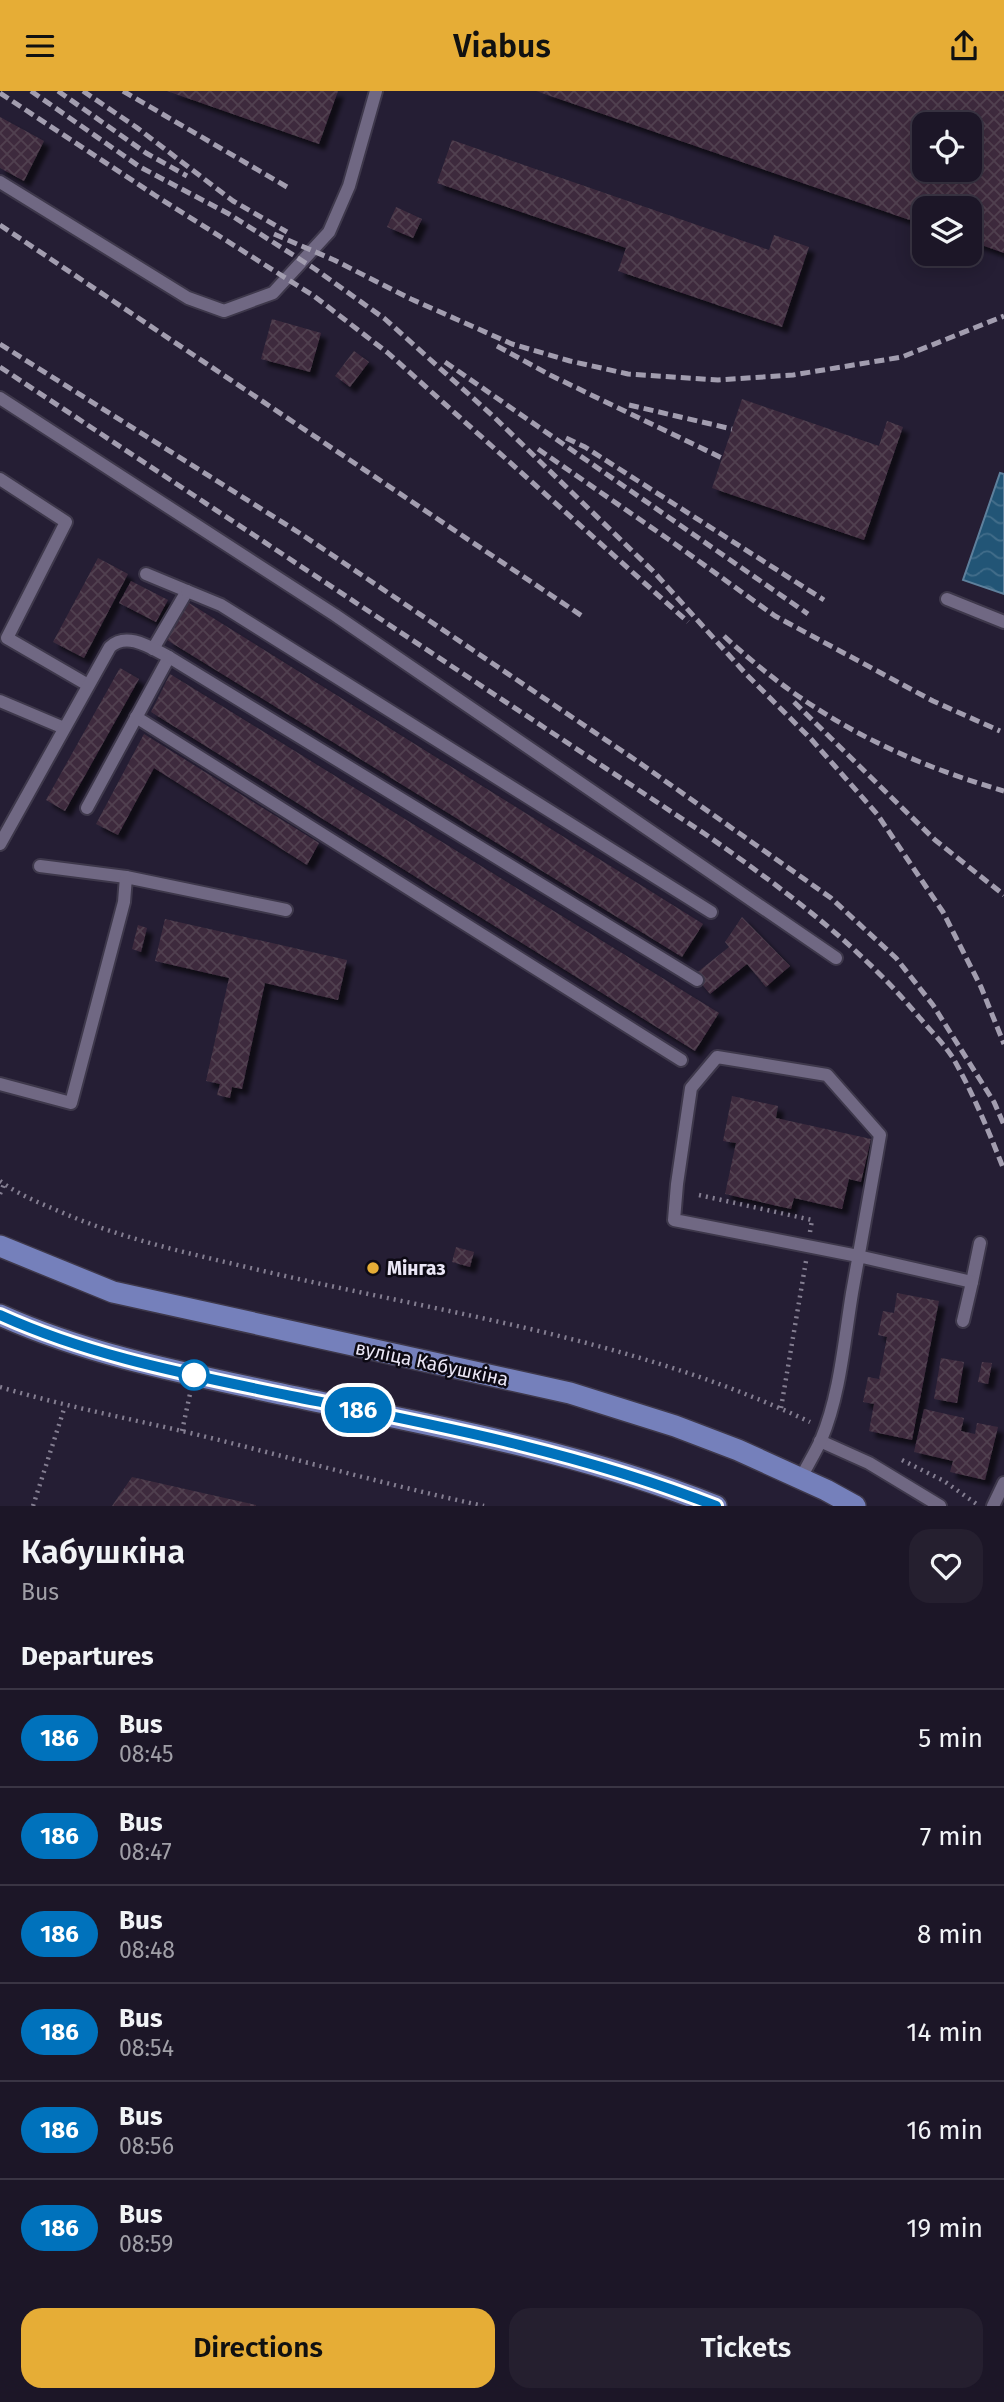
<!DOCTYPE html>
<meta charset="utf-8">
<style>
body{margin:0;font-family:"Fira Sans",sans-serif;background:#251f2f;color:#f1f3f6;height:100vh;display:flex;flex-direction:column;font-size:26px;white-space:nowrap}
*{box-sizing:border-box;margin:0}
p{font-size:23px;color:#a09fa7}
.icon{flex:none;width:38px;height:38px;fill:none;stroke:currentColor;stroke-width:2;stroke-linecap:round;stroke-linejoin:round}
.map{position:relative;height:1415px;overflow:hidden}
.panel{display:flex;flex-direction:column;background:#1c1627;flex:1}
.panel>*{flex:none}
.badge{padding:0 14px;border-radius:23px;font-size:24px;line-height:46px}
.fabs{position:absolute;left:912px;top:21px;display:grid;gap:14px}
.fabs a{display:grid;place-items:center;width:70px;height:70px;border-radius:14px;background:#1c1627;box-shadow:0 4px 18px #0003,0 0 0 2px #3a3544;font-size:35px}
.map>.badge{position:absolute;translate:-50% -50%;box-shadow:0 0 0 4px #fff}
h2{padding:0 21px;font-size:26px;line-height:63px}
.round{display:grid;place-items:center;flex:none;width:74px;height:74px;border-radius:21px;background:#251f2f}
.head{display:flex;align-items:center;justify-content:space-between;height:119px;padding:0 21px}
h1{font-size:33px;font-weight:600;line-height:52px}
.primary-button{display:flex;gap:14px;margin-top:auto;padding:14px 21px}
.primary-button a{flex:1;height:80px;border-radius:21px;background:#e6ad36;color:#111;font-size:28px;font-weight:600;line-height:80px;text-align:center}
.primary-button a+a{background:#251f2f;color:#f1f3f6}
ul{padding:0;list-style:none}
li{display:flex;align-items:center;gap:21px;height:98px;padding:0 21px;border-top:2px solid #3a3544}
li div{flex:1}
li b{display:block;font-size:26px}
li em{font-style:normal}
li .badge{min-width:77px;font-weight:700;text-align:center}
header{display:flex;justify-content:space-between;align-items:center;height:91px;padding:0 21px;background:#e6ad36;color:#111;font-size:32px;font-weight:600}
.map>svg:first-child{display:block}
</style>
<header><svg class="icon" aria-label="menu" viewBox="0 0 24 24"><path d="M4 6h16M4 12h16M4 18h16"/></svg>Viabus<svg class="icon" aria-label="share" viewBox="0 0 24 24"><path d="M12 15V3M7 8l5-5 5 5M5 13v7h14v-7"/></svg></header>
<div class="map">
<svg width="1004" height="1415" viewBox="0 0 1004 1415">
<defs>
<pattern id="water-waves" width="16" height="10" patternUnits="userSpaceOnUse" patternTransform="scale(1.75)"><rect width="16" height="10" fill="#225576"/><path d="M0 5q4-4 8 0t8 0" fill="none" stroke="#426d8a"/></pattern>
<pattern id="building-cross-hatch" width="8" height="8" patternUnits="userSpaceOnUse" patternTransform="scale(1.75)"><rect width="8" height="8" fill="#3e2b3d"/><path d="M0 0l8 8M0 8l8-8" fill="none" stroke="#514050"/></pattern>
<filter id="shadow"><feDropShadow dx="6" dy="6" stdDeviation="2" flood-color="#0009"/></filter>
</defs>
<rect width="100%" height="100%" fill="#251e34"/>
<path fill="url(#water-waves)" stroke="#5e809c" stroke-width="2" d="M1000,382L1004,383V503L963,489Z"/>
<g fill="url(#building-cross-hatch)" fill-rule="evenodd" filter="url(#shadow)">
<path d="M167,0H338L319,53Z"/>
<path d="M536,0H1004V162L970,150V117H924V134ZM924,33H970V79H924Z"/>
<path d="M0,26L44,50L24,90L0,77Z"/>
<path d="M452,49L769,159L774,144L809,156L782,236L618,180L626,157L437,92Z"/>
<path d="M396,116L422,128L413,147L387,136Z"/>
<path d="M272,228L321,242L310,281L261,268Z"/>
<path d="M354,260L369,271L350,296L335,285Z"/>
<path d="M742,308L879,355L887,330L903,336L864,449L712,397Z"/>
<path d="M98,467L128,483L84,567L53,551Z"/>
<path d="M131,490L168,509L156,531L119,512Z"/>
<path d="M189,512L703,833L682,866L167,549Z"/>
<path d="M120,577L139,588L65,720L46,709Z"/>
<path d="M170,583L719,922L695,960L151,621Z"/>
<path d="M144,643L319,752L307,774L154,677L118,744L96,733Z"/>
<path d="M742,826L790,875L766,896L747,873L710,903L694,884L729,856L725,851Z"/>
<path d="M165,828L347,869L338,909L265,892L242,998L232,996L230,1007L217,1004L220,993L206,990L229,887L155,870Z"/>
<path d="M138,834L147,837L141,861L132,858Z"/>
<path d="M732,1005L778,1015L776,1027L871,1048L861,1091L849,1088L842,1118L794,1107L791,1118L725,1103L736,1052L723,1050Z"/>
<path d="M456,1156L474,1161L470,1176L452,1171Z"/>
<path d="M897,1202L939,1210L912,1349L869,1340L874,1313L863,1311L868,1286L879,1288L887,1246L878,1244L883,1220L894,1222Z"/>
<path d="M941,1267L964,1271L957,1312L934,1308Z"/>
<path d="M982,1271L992,1272L988,1293L978,1291Z"/>
<path d="M924,1318L964,1327L961,1340L975,1343L977,1332L998,1336L985,1389L950,1381L953,1370L914,1361Z"/>
<path d="M132,1386L256,1414V1415H112Z"/>
</g>
<g fill="none" stroke-linecap="round" stroke-linejoin="round">
<defs>
<g id="service">
<path d="M0,91L188,207L224,220L273,202L329,141L349,95L376,0"/>
<path d="M0,307L335,524L836,867"/>
<path d="M0,388L66,431L7,547L88,594"/>
<path d="M146,483L187,500L153,558"/>
<path d="M187,500L221,514L711,821"/>
<path d="M947,508L1004,531"/>
<path d="M0,610L64,637"/>
<path d="M136,626L681,969"/>
<path d="M87,717L169,566"/>
<path d="M0,753L110,556C127,540 151,557 169,566L697,889"/>
<path d="M40,775L126,786"/>
<path d="M0,993L71,1012L124,811L126,786L286,819"/>
<path d="M972,1191L980,1152"/>
<path d="M820,1350L869,1372L940,1415"/>
<path d="M801,1387C807,1375 815,1362 821,1349C840,1304 844,1251 852,1202C861,1150 871,1097 880,1044L827,984L717,966L691,997L677,1093L674,1129L858,1165L972,1191L963,1230"/>
<path d="M993,1415L1004,1392"/>
</g>
<g id="primary">
<path d="M0,1155L113,1201L570,1302L675,1335L738,1359L826,1399L855,1415"/>
<path d="M0,1224C91,1265 189,1283 286,1304C431,1334 578,1360 716,1415"/>
</g>
</defs>
<use href="#service" stroke="#3e384b" stroke-width="16"/>
<use href="#primary" stroke="#3e384b" stroke-width="24"/>
<g stroke="#847e91" stroke-width="4.5" stroke-dasharray="2 5" stroke-linecap="butt">
<path d="M0,1090C19,1104 40,1112 61,1121C125,1149 192,1163 259,1179C447,1223 633,1247 810,1331"/>
<path d="M0,1103L4,1093"/>
<path d="M699,1104L812,1129L810,1141"/>
<path d="M0,1296C60,1314 121,1326 182,1340C283,1364 382,1393 484,1415"/>
<path d="M781,1317L806,1170"/>
<path d="M182,1340L190,1303"/>
<path d="M902,1369L944,1390L978,1414"/>
<path d="M33,1415L65,1315"/>
</g>
<use href="#service" stroke="#706883" stroke-width="12"/>
<use href="#primary" stroke="#7580bb" stroke-width="21"/>
<g stroke="#a29daf" stroke-width="5" stroke-dasharray="10 5" stroke-linecap="butt">
<path d="M31,0L140,76L229,123L315,178L385,228L493,325L654,481L746,583L811,648L877,723L943,821L981,896L1004,953"/>
<path d="M58,0L146,62L187,85"/>
<path d="M83,0L136,36L233,110L287,141"/>
<path d="M123,0L287,96"/>
<path d="M0,2L156,105L314,205L388,262L688,531"/>
<path d="M0,134L585,527"/>
<path d="M274,143L334,169L411,208L512,253L570,270L628,283L718,289L793,284L902,266L1004,225"/>
<path d="M0,253L301,443L634,668L831,807L896,867L933,914L994,1011L1004,1034"/>
<path d="M497,255L550,284L722,367"/>
<path d="M445,271L808,523"/>
<path d="M0,276L705,743C782,797 858,853 919,926C930,939 944,953 953,967C973,1002 989,1041 1004,1079"/>
<path d="M629,314L732,338"/>
<path d="M566,347L585,356L824,509"/>
<path d="M538,358L668,448L775,525L933,610L1000,640"/>
<path d="M724,545C808,623 894,668 1004,700"/>
<path d="M794,611L935,749L1004,804"/>
</g>
</g>
<g fill="none" stroke-linecap="round" stroke-linejoin="round">
<defs>
<path id="line" d="M0,1224C92,1266 192,1284 291,1305C435,1334 579,1361 716,1415"/>
</defs>
<use href="#line" stroke="#fff" stroke-width="16"/>
<use href="#line" stroke="#0072bc" stroke-width="10"/>
</g>
<circle fill="#e6ad36" stroke="#0d0a14" stroke-width="2.5" cx="373" cy="1177" r="7"/>
<circle fill="#fff" stroke="#0072bc" stroke-width="3.5" cx="194" cy="1284" r="14"/>
<g text-anchor="middle" stroke-width="5" stroke-linejoin="round" paint-order="stroke">
<g font-size="19" font-weight="bold" fill="#eae6f5" stroke="#0d0a14" text-anchor="start">
<text x="387" y="1184">Мінгаз</text>
</g>
<g font-size="19" fill="#eae6f5" stroke="#0d0a14">
<text transform="translate(432 1272) rotate(12)" y="7">вуліца Кабушкіна</text>
</g>
</g>
</svg>
<div class="fabs">
<a><svg class="icon" aria-label="locate" viewBox="0 0 24 24"><circle cx="12" cy="12" r="6"/><path d="M12 2v4M12 18v4M2 12h4M18 12h4"/></svg></a>
<a><svg class="icon" aria-label="layers" viewBox="0 0 24 24"><path d="M12 4l9 5-9 5-9-5zM3 14l9 5 9-5"/></svg></a>
</div>
<b class="badge" style="left:358px;top:1319px;background:#0072bc;color:#fff">186</b>
</div>
<section class="panel">
<div class="head"><div><h1>Кабушкіна</h1><p>Bus</p></div><a class="round"><svg class="icon" aria-label="heart" viewBox="0 0 24 24"><path d="M12 20l-8-8c-3-5 5-10 8-4 3-6 11-1 8 4z"/></svg></a></div>
<h2>Departures</h2>
<ul>
<li><span class="badge" style="background:#0072bc;color:#fff">186</span><div><b>Bus</b><p>08:45</p></div><em>5 min</em></li>
<li><span class="badge" style="background:#0072bc;color:#fff">186</span><div><b>Bus</b><p>08:47</p></div><em>7 min</em></li>
<li><span class="badge" style="background:#0072bc;color:#fff">186</span><div><b>Bus</b><p>08:48</p></div><em>8 min</em></li>
<li><span class="badge" style="background:#0072bc;color:#fff">186</span><div><b>Bus</b><p>08:54</p></div><em>14 min</em></li>
<li><span class="badge" style="background:#0072bc;color:#fff">186</span><div><b>Bus</b><p>08:56</p></div><em>16 min</em></li>
<li><span class="badge" style="background:#0072bc;color:#fff">186</span><div><b>Bus</b><p>08:59</p></div><em>19 min</em></li>
</ul>
<div class="primary-button"><a>Directions</a><a>Tickets</a></div>
</section>
